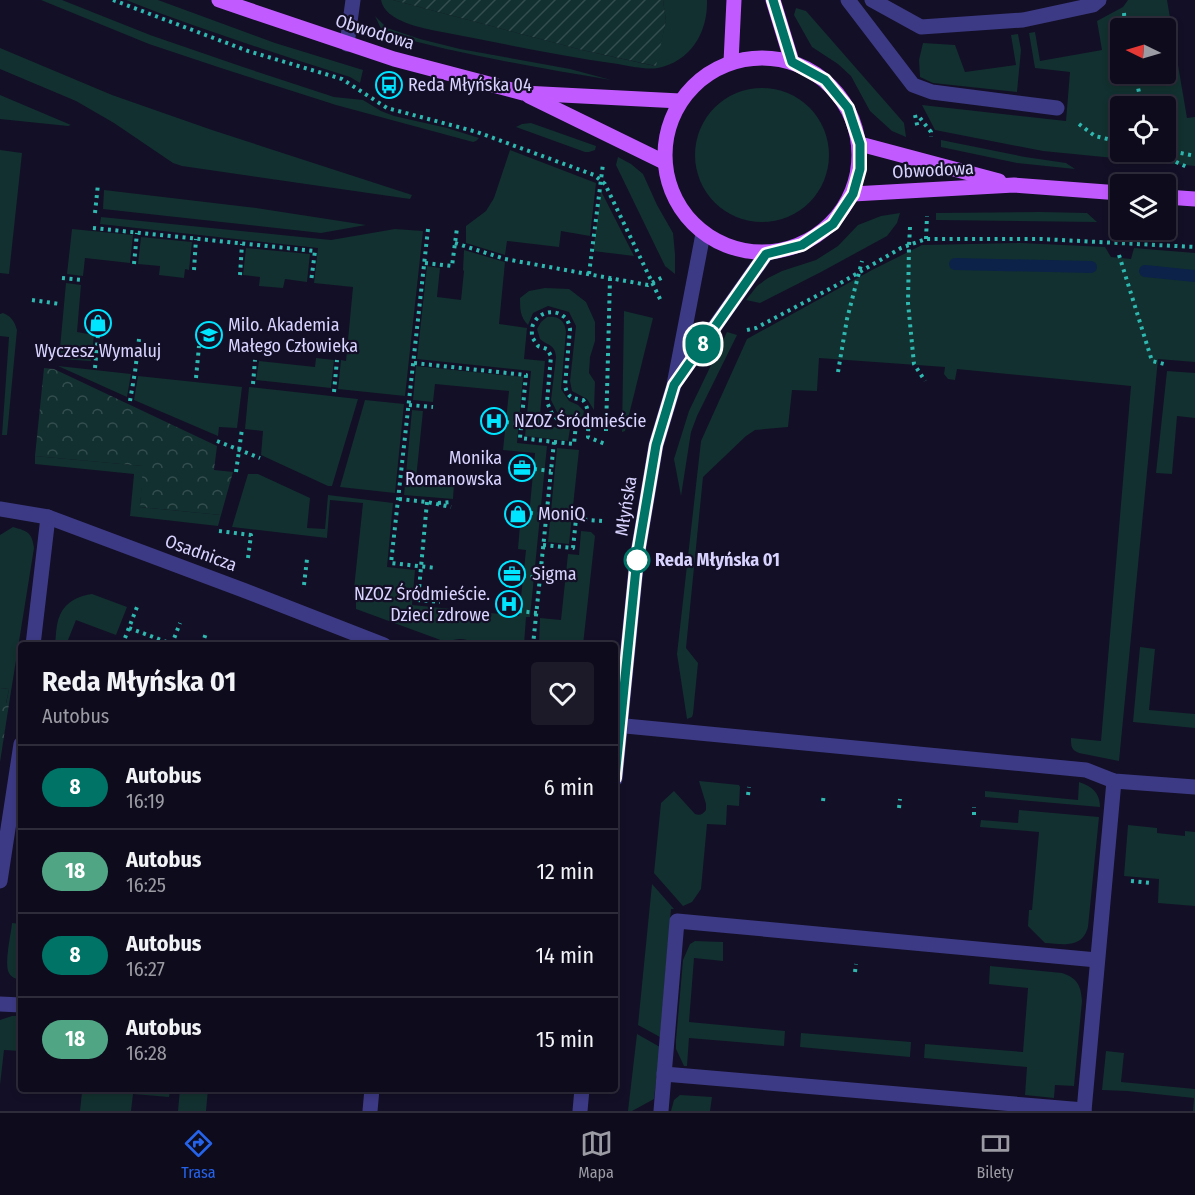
<!DOCTYPE html>
<html lang="pl">
<meta charset="utf-8">
<style>
body{margin:0;font-family:"Fira Sans Condensed",sans-serif;background:#1c1929;color:#f1f3f6;height:100vh;display:flex;flex-direction:column;font-size:22px;white-space:nowrap}
*{box-sizing:border-box;margin:0}
p{font-size:20px;color:#9b9ba3}
.icon{flex:none;width:33px;height:33px;fill:none;stroke:currentColor;stroke-width:2;stroke-linecap:round;stroke-linejoin:round}
.map{position:relative;flex:1;overflow:hidden}
.details{position:absolute;left:18px;top:642px;width:600px;height:450px;display:flex;flex-direction:column;background:#0e0b1c;border-radius:6px;box-shadow:0 3px 9px #0003,0 0 0 2px #2e2b3b}
.details>*{flex:none}
.badge{padding:0 12px;border-radius:20px;font-size:21px;line-height:39px}
.needle{width:39px;rotate:275deg}
.controls{position:absolute;left:1110px;top:18px;display:grid;gap:12px}
.controls a{display:grid;place-items:center;width:66px;height:66px;border-radius:6px;background:#0e0b1c;box-shadow:0 3px 9px #0003,0 0 0 2px #2e2b3b;font-size:30px}
.map>.badge{position:absolute;translate:-50% -50%;box-shadow:0 0 0 3px #fff}
.round{display:grid;place-items:center;flex:none;width:63px;height:63px;border-radius:6px;background:#1c1929}
.headline{display:flex;align-items:center;justify-content:space-between;height:102px;padding:0 24px}
h1{font-size:28px;font-weight:700;line-height:45px}
ul{padding:0;list-style:none}
li{display:flex;align-items:center;gap:18px;height:84px;padding:0 24px;border-top:2px solid #2e2b3b}
li div{flex:1}
li b{display:block;font-size:22px}
li em{font-style:normal}
li .badge{min-width:66px;font-weight:700;text-align:center}
.tab-bar{display:flex;justify-content:space-around;align-items:center;height:84px;border-top:2px solid #2e2b3b;background:#0e0b1c;font-size:16px;color:#9b9ba3}
.tab-bar a{display:grid;justify-items:center;gap:3px}
.tab-bar .current{color:#2563eb}
.map>svg:first-child{display:block}
</style>
<div class="map">
<svg width="1195" height="1111" viewBox="0 0 1195 1111">
<defs>
<pattern id="forest-crowns" width="20" height="18" patternUnits="userSpaceOnUse" patternTransform="scale(1.5)"><rect width="20" height="18" fill="#12302f"/><path d="M2 6a3 3 0 1 1 6 0M12 15a3 3 0 1 1 6 0" fill="none" stroke="#344d4e"/></pattern>
<pattern id="garden-furrows" width="10" height="10" patternUnits="userSpaceOnUse" patternTransform="scale(1.5)"><rect width="10" height="10" fill="#12302f"/><path d="M-1 1l2-2M0 10L10 0M9 11l2-2" fill="none" stroke="#344d4e"/></pattern>
</defs>
<rect width="100%" height="100%" fill="#130f26"/>
<g fill="#12302f" fill-rule="evenodd">
<path d="M41,0H62L150,35L243,67L334,97L363,100L381,111L394,116L447,128L479,138L476,141L473,142L336,105L224,69L149,44Z"/>
<path d="M126,0H158L275,43L363,70L360,83L350,77C275,53 199,29 126,0Z"/>
<path d="M381,0H393L582,50L655,66L666,21L663,0H707C708,32 691,61 658,68C646,70 630,66 618,64C559,56 500,43 442,32C423,28 385,22 381,0Z"/>
<path d="M1128,0H1167L1187,118L1195,117V166L1043,151L935,130L922,105L1066,121L1070,72L1035,68L1029,33L1035,32L1040,61L1102,50L1097,21L1123,7ZM1120,28H1166V74H1120ZM1120,106H1166V152H1120Z"/>
<path d="M796,8L806,11L904,123L906,137L892,131L870,111L851,76L838,64L812,47L794,15Z"/>
<path d="M375,16L387,28L420,39L460,49L570,69L611,80C534,67 458,54 383,33Z"/>
<path d="M1018,34L1021,50L1017,92L933,83L920,77L919,60L923,43L955,45L965,72L1016,65L1011,35Z"/>
<path d="M0,48L112,95L212,130L412,195L410,199L182,166L173,163L114,123L76,101L0,69Z"/>
<circle cx="762" cy="155" r="67"/>
<path d="M0,95L71,125L68,126L0,119Z"/>
<path d="M531,123L596,146L595,150L589,152H585L516,127L522,124Z"/>
<path d="M941,140L1025,157L1066,163L1075,169L1017,163L941,147Z"/>
<path d="M0,150L22,153L9,274L0,273Z"/>
<path d="M510,150L596,183L590,236L561,231L559,247L507,241L505,255L466,243V226L486,211L494,198Z"/>
<path d="M618,157L631,164L643,174L657,205L673,233L675,254V274L665,266L616,165Z"/>
<path d="M104,190L256,208L366,225L321,233L103,209Z"/>
<path d="M601,191L634,256L593,251Z"/>
<path d="M1040,212L1087,213L1097,222L936,220V213Z"/>
<path d="M900,213L897,223L887,236L821,272L760,303L746,300L757,286L768,278L782,271L816,260L838,246L858,225L881,216Z"/>
<path d="M101,217L331,240L395,229L423,231L405,396L338,389L341,360L346,361L353,287L314,283L318,248L100,224Z"/>
<path d="M72,229L133,235L130,263L85,258L83,276L67,274Z"/>
<path d="M141,237L192,242L189,270L185,269L184,278L159,275L160,266L138,264Z"/>
<path d="M1021,243L1105,247L1111,257L1131,259L1134,248L1195,253V362L1158,359L1119,761L1079,753C1071,750 1071,746 1071,738L1101,741L1131,386L957,369L955,380L948,379L944,374L945,367L819,358L817,391L792,390L788,427L755,430L746,436L703,477L686,648L698,663L693,714L692,717L687,719L677,654L701,441L747,339L872,270L922,245Z"/>
<path d="M246,248L310,254L307,282L285,279L283,288L259,286L260,277L243,275Z"/>
<path d="M464,250L505,262L499,324L527,328L524,359L545,361L539,425L570,429L568,441L525,436L531,371L417,359L427,266L440,268L437,297L461,300L464,271L463,270Z"/>
<path d="M66,283L81,285L77,332L94,335L91,361L59,359Z"/>
<path d="M545,288L569,289L586,302L595,322V341L590,357L589,373L595,382L594,410L587,399L572,391L570,381L576,326L569,312L548,306L533,313L528,325C520,317 520,309 520,298L529,291Z"/>
<path d="M624,311L653,318L625,431L622,432Z"/>
<path d="M3,313C12,317 14,321 17,330L7,435H2L9,337L0,336V314Z"/>
<path d="M547,317C558,316 565,320 566,332L561,389L569,401L578,405L584,411L582,421L568,419L557,412L551,400L556,357C555,344 548,346 540,339L537,329L541,322Z"/>
<path d="M727,332L737,335L697,416L691,432L681,496L674,459L689,411Z"/>
<path d="M316,358L334,360L331,388L256,380L259,361L315,367Z"/>
<path d="M58,366L131,374L127,397Z"/>
<path d="M416,366L523,377L517,443L547,446L530,617H526L524,645C511,645 496,647 484,645C466,642 467,635 446,642L356,609V599L353,598L363,503L330,500L327,538L232,527L248,474H258L310,498L307,528L325,529L328,495L393,503L387,567L415,570L412,605L519,616L526,550L518,549L520,525L528,526L535,453L503,450L509,391L435,384L433,402L413,400Z"/>
<path d="M1167,371L1195,373V418L1177,416L1172,474L1156,473Z"/>
<path d="M138,376L242,387L237,428L219,427L218,436L134,400Z"/>
<path d="M249,387L358,399L332,486H328L261,455L263,431L245,429Z"/>
<path d="M365,400L404,404L395,493L340,487Z"/>
<path d="M412,410L423,411L416,479L454,483L453,499L404,495Z"/>
<path d="M557,448L579,450L569,544L548,542Z"/>
<path d="M35,456L144,466L140,507L221,515L218,526L130,516L134,474L35,464Z"/>
<path d="M13,527C27,531 32,532 34,548L9,704H6L9,689L0,688V535Z"/>
<path d="M581,531L591,532L595,536L583,645H539L540,618L561,620L568,554L579,555Z"/>
<path d="M92,594L127,607L116,635L76,620L66,645H55C56,636 56,623 60,615C65,602 80,595 92,594Z"/>
<path d="M1140,647L1155,649L1149,710L1195,714V728L1133,722Z"/>
<path d="M699,781L739,785L740,787L739,806L727,805L726,825L707,824L701,889L692,902L683,906L654,873L661,803L674,791L695,814C700,816 703,814 706,810V804Z"/>
<path d="M1079,782C1092,786 1100,793 1100,807L985,797V791L1078,800Z"/>
<path d="M1019,810L1099,817L1088,927C1082,949 1063,944 1045,943L1028,926L1029,910H1032L1039,832L980,827L981,820L1018,823Z"/>
<path d="M1128,825L1157,828V833L1185,836V831L1195,832V906L1158,903L1159,879L1124,876Z"/>
<path d="M652,884L674,909H671L660,1037L638,1025Z"/>
<path d="M12,923L21,924V980C16,979 11,977 9,973C4,963 11,935 12,923Z"/>
<path d="M695,941L723,942V961L694,958L689,1022L785,1031L784,1046L689,1038L687,1066H684L676,1049V1040L683,960L690,944Z"/>
<path d="M990,966L1062,973C1077,978 1081,985 1082,1001L1074,1086L1055,1085L1054,1098L1025,1095L1027,1067L924,1058L925,1044L1023,1052L1028,988L989,984Z"/>
<path d="M12,1016H21V1051L4,1050L0,1085V1020Z"/>
<path d="M801,1033L911,1042L910,1057L800,1047Z"/>
<path d="M637,1034L660,1047L654,1099L632,1111H628Z"/>
<path d="M1106,1051L1124,1053L1121,1082L1195,1089V1111H1193L1194,1098L1127,1091L1102,1090Z"/>
<path d="M74,1089H170L169,1097L133,1094L131,1111H80L82,1092L74,1091Z"/>
<path d="M180,1089H208L206,1111H178Z"/>
<path d="M680,1095L712,1097L710,1111H671L674,1100Z"/>
</g>
<g fill="url(#forest-crowns)">
<path d="M44,368L54,369L217,446L214,470L233,472L221,515L140,507L143,466L35,456Z"/>
<path d="M0,688L9,689L6,703L9,704L0,762Z"/>
</g>
<path fill="url(#garden-furrows)" d="M393,0H663L666,21L656,66L582,50Z"/>
<g fill="none" stroke-linecap="round" stroke-linejoin="round">
<g stroke="#0c2248" stroke-width="12">
<path d="M955,264L1091,267"/>
<path d="M1145,271L1195,276"/>
</g>
<g stroke="#2fb8b0" stroke-width="4" stroke-dasharray="3 4.5" stroke-linecap="butt">
<path d="M113,0L248,51L342,79L387,108L477,132L594,175L605,184L661,301"/>
<path d="M1124,13L1125,28"/>
<path d="M1135,74L1142,106"/>
<path d="M915,115L918,129"/>
<path d="M920,118L931,132V137"/>
<path d="M1079,124L1095,136L1120,142"/>
<path d="M1166,150L1195,156"/>
<path d="M1168,150L1172,160L1189,168"/>
<path d="M95,213L98,184"/>
<path d="M910,227L909,246L908,303L914,364L925,381"/>
<path d="M93,228L315,251L311,282"/>
<path d="M428,229L391,563L436,568"/>
<path d="M926,239L927,216"/>
<path d="M455,243L505,259L648,285L663,277"/>
<path d="M1119,255L1152,361L1164,364"/>
<path d="M425,263L452,266L457,228"/>
<path d="M134,264L137,233"/>
<path d="M194,270L196,239"/>
<path d="M589,274L603,164"/>
<path d="M240,275L242,244"/>
<path d="M62,278L82,280"/>
<path d="M32,300L60,304"/>
<path d="M747,330L756,328L837,285L901,248L926,239H1041L1195,247"/>
<path d="M414,363L526,375L520,438L554,442L533,645"/>
<path d="M95,368L98,335"/>
<path d="M838,372L847,319L862,261"/>
<path d="M196,378L199,346"/>
<path d="M253,384L255,360"/>
<path d="M334,392L337,360"/>
<path d="M130,401L135,372L139,339"/>
<path d="M409,405L433,407"/>
<path d="M506,422L522,424"/>
<path d="M606,431L610,278"/>
<path d="M217,441L260,458"/>
<path d="M554,442L574,444L576,424L561,422L552,414L547,402L551,356L547,349L538,346L532,337C532,333 531,327 534,323C539,312 554,309 563,316C568,319 569,324 570,329L565,386C568,398 572,398 583,400C591,411 588,424 588,437L605,444"/>
<path d="M534,469L551,471"/>
<path d="M236,472L242,429"/>
<path d="M399,499L427,502L451,507"/>
<path d="M427,502L418,600L440,602"/>
<path d="M438,503L452,502"/>
<path d="M530,513L547,515"/>
<path d="M219,531L251,535L248,558"/>
<path d="M543,545L573,548L576,519L602,521"/>
<path d="M523,576L540,578"/>
<path d="M304,585L307,559"/>
<path d="M519,611L537,613"/>
<path d="M129,628L172,644L180,623"/>
<path d="M125,638L137,607"/>
<path d="M202,645L206,633"/>
<path d="M748,795L749,787"/>
<path d="M823,801L824,794"/>
<path d="M899,808L900,799"/>
<path d="M974,815V807"/>
<path d="M1131,881L1151,883"/>
<path d="M855,972L856,964"/>
</g>
<g stroke="#3d3a85" stroke-width="15">
<path d="M848,0L913,85L932,92L1057,108"/>
<path d="M872,0L921,27L1023,20L1093,5L1099,0"/>
<path d="M347,44L353,0"/>
<path d="M677,380L766,254"/>
<path d="M0,509L48,517L243,590L384,645"/>
<path d="M33,645L48,517"/>
<path d="M615,725L1086,770L1114,781L1195,787"/>
<path d="M615,779L637,558L656,445L674,385L703,234"/>
<path d="M0,881L21,744"/>
<path d="M0,1004L21,1005"/>
<path d="M664,1074L1084,1110"/>
<path d="M370,1111L372,1089"/>
<path d="M580,1111L582,1089"/>
<path d="M661,1111L677,921L1097,960"/>
<path d="M1084,1111L1114,781"/>
</g>
<g stroke="#c25bff" stroke-width="15">
<path d="M219,0L394,59L523,93L680,101"/>
<path d="M773,0L792,62"/>
<circle cx="762" cy="155" r="97"/>
<path d="M731,62L734,0"/>
<path d="M529,96L664,162"/>
<path d="M860,144L999,181"/>
<path d="M853,194L1014,185L1120,193"/>
<path d="M1166,197L1195,199"/>
</g>
</g>
<g fill="none" stroke-linecap="round" stroke-linejoin="round">
<defs>
<path id="line" d="M615,778L637,558L656,445L674,385L766,254L802,245L833,224L853,194L860,169V144L848,108L825,80L792,62L773,0"/>
</defs>
<use href="#line" stroke="#fff" stroke-width="14"/>
<use href="#line" stroke="#007367" stroke-width="9"/>
</g>
<defs>
<symbol id="bus-ring" viewBox="-11 -11 22 22"><circle r="9.5" fill="#130f26" stroke="#00e5ff" stroke-width="1.5"/><path d="M-5-6H5V4H4V6H2V4H-2V6H-4V4H-5ZM-3.5-4V0h7V-4ZM-3.5 1.2v1.5H-2V1.2ZM2 1.2v1.5H3.5V1.2Z" fill="#00e5ff"/></symbol>
<symbol id="shop-ring" viewBox="-11 -11 22 22"><circle r="9.5" fill="#130f26" stroke="#00e5ff" stroke-width="1.5"/><path d="M-5-2.5h2.3a2.7 3.5 0 0 1 5.4 0H5L5.5 6h-11ZM-1.5-2.5h3a1.5 2.3 0 0 0-3 0Z" fill="#00e5ff"/></symbol>
<symbol id="school-ring" viewBox="-11 -11 22 22"><circle r="9.5" fill="#130f26" stroke="#00e5ff" stroke-width="1.5"/><path d="M0-5L7-2L0 1L-7-2ZM-4 1L0 2.5L4 1V4Q0 6-4 4Z" fill="#00e5ff"/></symbol>
<symbol id="hospital-ring" viewBox="-11 -11 22 22"><circle r="9.5" fill="#130f26" stroke="#00e5ff" stroke-width="1.5"/><path d="M-5-5h3v3.5h4V-5h3V5h-3V1.5h-4V5h-3Z" fill="#00e5ff"/></symbol>
<symbol id="office-ring" viewBox="-11 -11 22 22"><circle r="9.5" fill="#130f26" stroke="#00e5ff" stroke-width="1.5"/><path d="M-6-3h4V-5.5h4V-3h4V5H-6ZM-1-4.5V-3h2v-1.5ZM-6 0V1H6V0Z" fill="#00e5ff"/></symbol>
</defs>
<g fill-rule="evenodd">
<use href="#bus-ring" x="374" y="70" width="30" height="30"/>
<use href="#shop-ring" x="83" y="308" width="30" height="30"/>
<use href="#school-ring" x="194" y="320" width="30" height="30"/>
<use href="#hospital-ring" x="479" y="406" width="30" height="30"/>
<use href="#office-ring" x="507" y="453" width="30" height="30"/>
<use href="#shop-ring" x="503" y="499" width="30" height="30"/>
<use href="#office-ring" x="497" y="559" width="30" height="30"/>
<use href="#hospital-ring" x="494" y="589" width="30" height="30"/>
</g>
<circle fill="#fff" stroke="#007367" stroke-width="3" cx="637" cy="560" r="12"/>
<g text-anchor="middle" stroke-width="4.5" stroke-linejoin="round" paint-order="stroke">
<g font-size="18" fill="#d9d4ff" stroke="#130f26">
<text transform="translate(375 32) rotate(17)" y="6">Obwodowa</text>
<text transform="translate(933 170) rotate(-3)" y="6">Obwodowa</text>
<text transform="translate(626 506) rotate(-81)" y="6">Młyńska</text>
<text transform="translate(201 553) rotate(20)" y="6">Osadnicza</text>
</g>
<g font-size="18" fill="#d9d4ff" stroke="#130f26" text-anchor="start">
<text x="408" y="91">Reda Młyńska 04</text>
<text x="228" y="331">Milo. Akademia<tspan x="228" dy="21">Małego Człowieka</tspan></text>
<text x="98" y="357" text-anchor="middle">Wyczesz Wymaluj</text>
<text x="514" y="427">NZOZ Śródmieście</text>
<text x="502" y="464" text-anchor="end">Monika<tspan x="502" dy="21">Romanowska</tspan></text>
<text x="538" y="520">MoniQ</text>
<text x="532" y="580">Sigma</text>
<text x="490" y="600" text-anchor="end">NZOZ Śródmieście.<tspan x="490" dy="21">Dzieci zdrowe</tspan></text>
</g>
<g font-size="18" font-weight="bold" fill="#d9d4ff" stroke="#130f26" text-anchor="start">
<text x="655" y="566">Reda Młyńska 01</text>
</g>
</g>
</svg>
<div class="controls">
<a><svg class="needle" viewBox="-14 -14 28 28"><path d="M0-13l5 13h-10z" fill="#e53935"/><path d="M0 13l5-13h-10z" fill="#9b9ba3"/></svg></a>
<a><svg class="icon" aria-label="locate" viewBox="0 0 24 24"><circle cx="12" cy="12" r="6"/><path d="M12 2v4M12 18v4M2 12h4M18 12h4"/></svg></a>
<a><svg class="icon" aria-label="layers" viewBox="0 0 24 24"><path d="M12 4l9 5-9 5-9-5zM3 14l9 5 9-5"/></svg></a>
</div>
<b class="badge" style="left:703px;top:344px;background:#007367;color:#fff">8</b>
<section class="details">
<div class="headline"><div><h1>Reda Młyńska 01</h1><p>Autobus</p></div><a class="round"><svg class="icon" aria-label="heart" viewBox="0 0 24 24"><path d="M12 20l-8-8c-3-5 5-10 8-4 3-6 11-1 8 4z"/></svg></a></div>
<ul>
<li><span class="badge" style="background:#007367;color:#fff">8</span><div><b>Autobus</b><p>16:19</p></div><em>6 min</em></li>
<li><span class="badge" style="background:#50a684;color:#fff">18</span><div><b>Autobus</b><p>16:25</p></div><em>12 min</em></li>
<li><span class="badge" style="background:#007367;color:#fff">8</span><div><b>Autobus</b><p>16:27</p></div><em>14 min</em></li>
<li><span class="badge" style="background:#50a684;color:#fff">18</span><div><b>Autobus</b><p>16:28</p></div><em>15 min</em></li>
</ul>
</section>
</div>
<nav class="tab-bar">
<a class="current"><svg class="icon" aria-label="directions" viewBox="0 0 24 24"><path d="M12 3l9 9-9 9-9-9zM9 14v-3h6M13 9l2 2-2 2"/></svg>Trasa</a>
<a><svg class="icon" aria-label="map" viewBox="0 0 24 24"><path d="M3 6l6-2 6 2 6-2v14l-6 2-6-2-6 2zM9 4v14M15 6v14"/></svg>Mapa</a>
<a><svg class="icon" aria-label="tickets" viewBox="0 0 24 24"><path d="M3 7h18v10H3zM15 7v10"/></svg>Bilety</a>
</nav>
